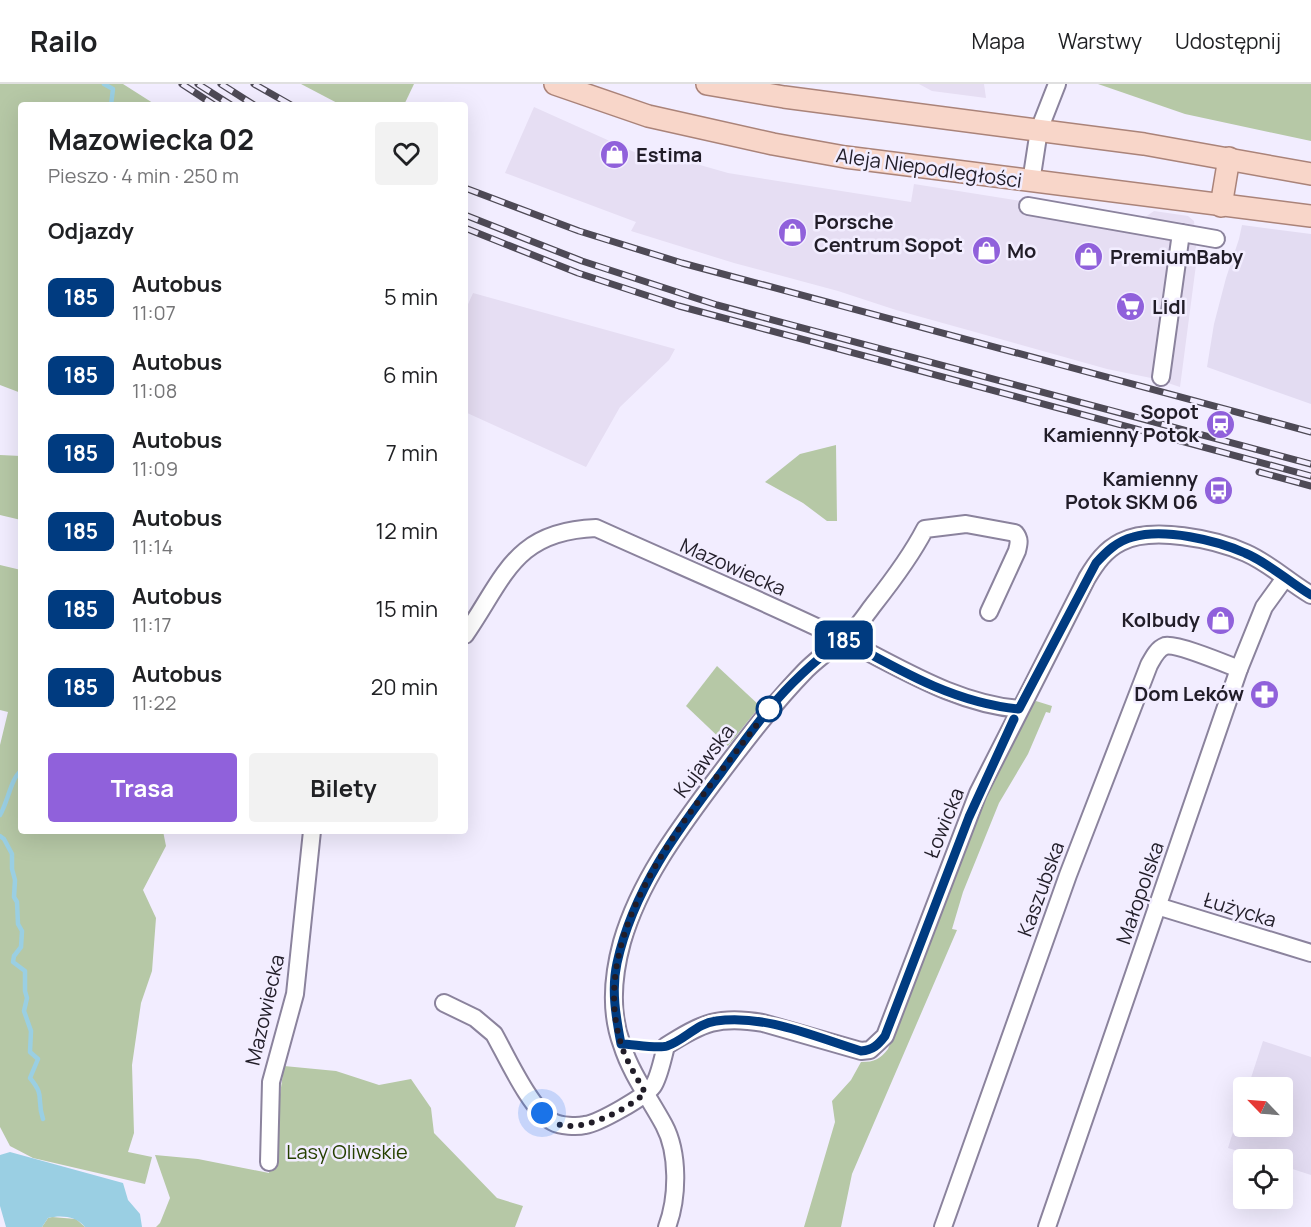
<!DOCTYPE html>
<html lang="pl">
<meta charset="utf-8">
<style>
body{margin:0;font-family:Manrope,sans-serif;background:#f2f2f2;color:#202124;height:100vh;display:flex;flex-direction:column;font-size:22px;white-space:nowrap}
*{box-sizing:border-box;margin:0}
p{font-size:20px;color:#757577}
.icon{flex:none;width:33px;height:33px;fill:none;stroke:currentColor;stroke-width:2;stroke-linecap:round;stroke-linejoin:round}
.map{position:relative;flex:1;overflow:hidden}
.side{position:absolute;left:18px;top:18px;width:450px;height:732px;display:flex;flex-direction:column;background:#fff;border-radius:6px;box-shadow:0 6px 24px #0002}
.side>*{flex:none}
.badge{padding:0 12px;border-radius:9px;font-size:21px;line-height:39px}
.needle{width:39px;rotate:295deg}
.tools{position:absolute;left:1233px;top:993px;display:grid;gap:12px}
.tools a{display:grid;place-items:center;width:60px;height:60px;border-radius:6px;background:#fff;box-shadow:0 6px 24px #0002;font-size:30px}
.you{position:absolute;width:30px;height:30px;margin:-15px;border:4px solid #fff;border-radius:50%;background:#1a73e8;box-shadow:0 0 0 9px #1a73e833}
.map>.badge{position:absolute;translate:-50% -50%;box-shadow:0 0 0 3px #fff}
h2{padding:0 30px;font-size:22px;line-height:54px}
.round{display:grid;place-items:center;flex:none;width:63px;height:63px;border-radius:6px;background:#f2f2f2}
.head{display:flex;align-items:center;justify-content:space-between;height:102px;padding:0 30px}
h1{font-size:28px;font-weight:700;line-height:45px}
.button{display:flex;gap:12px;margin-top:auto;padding:12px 30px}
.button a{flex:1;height:69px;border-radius:6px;background:#9061db;color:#fff;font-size:24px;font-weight:700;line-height:69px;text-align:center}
.button a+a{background:#f2f2f2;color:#202124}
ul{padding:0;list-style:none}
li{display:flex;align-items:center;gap:18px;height:78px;padding:0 30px}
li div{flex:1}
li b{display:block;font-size:22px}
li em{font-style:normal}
li .badge{min-width:66px;font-weight:700;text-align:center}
header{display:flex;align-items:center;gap:36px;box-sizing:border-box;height:84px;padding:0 30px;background:#fff;border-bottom:2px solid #e0e0e0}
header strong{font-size:28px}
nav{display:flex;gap:33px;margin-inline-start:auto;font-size:21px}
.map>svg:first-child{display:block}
</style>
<header>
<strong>Railo</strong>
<nav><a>Mapa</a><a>Warstwy</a><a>Udostępnij</a></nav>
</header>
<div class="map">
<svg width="1311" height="1143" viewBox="0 0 1311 1143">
<rect width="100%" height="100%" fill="#f2edff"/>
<g fill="#e6def3">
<path d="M919,0H984L986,14L932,7Z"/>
<path d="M534,23L661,80L665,71L728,89L911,118L914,100L1141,136L1154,127L1188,132L1194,137L1197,173L1180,303L1156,295L1107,285L896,226L838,207L734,179L631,147L636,138L505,89Z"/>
<path d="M473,209L675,265L669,276L620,323L586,383L465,328V227Z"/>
</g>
<g fill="#e3dcf2">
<path d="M1242,141L1311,150V320L1207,283L1214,240L1226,194L1239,155Z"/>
<path d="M1263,957L1311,973V1091L1283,1082L1282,1076L1264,1075L1228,1064L1243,1016L1244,1042H1282V1004L1248,1003Z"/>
</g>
<g fill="#b6c8a6">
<path d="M0,0H123L156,21H21V309L0,301Z"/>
<path d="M301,0H414L404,21H341Z"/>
<path d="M1098,0H1311V57L1185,30Z"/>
<path d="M836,361L837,437H827L803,419L765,398L800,370Z"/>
<path d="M0,371L21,372V436L0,431Z"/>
<path d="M0,481L21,486V747H163L166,762L143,806L156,834L152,887L141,919L132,981L134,1049L128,1068L152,1073L145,1100L33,1074L10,1062L0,1043V661L8,628L0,626Z"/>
<path d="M717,582L760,622L728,662L686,622Z"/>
<path d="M1036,617L1052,622L1050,629L1046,628L1028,670L999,719L963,808L952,845L957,846L852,1090L841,1143H804L835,1038L832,1017L851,996L861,978C875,978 880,975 888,965L987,708L1032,621Z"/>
<path d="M284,982L336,987L379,1001L411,995L431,1024L434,1049L497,1114L523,1122L515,1143H156L160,1139L170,1114L155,1071L198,1075L269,1089Z"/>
<path d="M52,1133L76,1135L85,1143H42L48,1134Z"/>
</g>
<path fill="#9acfe3" d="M10,1068L123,1099L128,1116L140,1130L142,1143H85C76,1132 61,1131 48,1134L42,1143H6L0,1122V1071Z"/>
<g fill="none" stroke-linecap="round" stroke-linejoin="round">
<g stroke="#9acfe3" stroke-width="4.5">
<path d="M104,0L113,5L111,21"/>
<path d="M0,731C8,718 11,694 21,687"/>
<path d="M0,752L4,755L12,770V785L15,796L14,813L17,818L18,840L22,847L21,863L14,872L13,878L25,887V907L27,914L24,927L31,947L30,968L38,975L30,994C46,1013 36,1015 43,1035"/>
</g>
<defs>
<g id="minor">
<path d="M1031,98L1039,46L1057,0"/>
<path d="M1028,122L1216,155"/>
<path d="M1161,293L1181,149"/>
<path d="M465,551C505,493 514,447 596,444C678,481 761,516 842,555C900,583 953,619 1019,625"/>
<path d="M1157,822L1311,869"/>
<path d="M444,919L475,934L494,950C507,973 531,1026 553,1038C560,1042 577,1043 585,1041C599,1039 645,1013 653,1002C659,994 663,973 666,962C702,939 719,931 763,939L861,967L870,966L885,952L978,709L1087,494C1096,479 1105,466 1121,458C1152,442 1215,455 1246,469C1269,479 1289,498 1311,511"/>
<path d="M269,1078L271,998L295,910L312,747"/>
<path d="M667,1143C678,1114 679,1069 664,1041C650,1015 631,990 622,961C610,929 613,891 622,858C640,796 679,745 717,694C745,657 773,620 806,586C820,572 837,561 852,548C860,540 867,529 874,520C893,496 911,472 925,445L966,440L1015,449C1020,455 1019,459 1017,467L989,528"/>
<path d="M943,1143L1068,791L1149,581C1153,574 1157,565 1165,562C1176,559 1226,580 1239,585"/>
<path d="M1047,1143L1239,585L1264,523L1285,494"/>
</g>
<g id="major">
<path d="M555,0L648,32L773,60L845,73L1311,132"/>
<path d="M707,0L784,13L1144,60L1311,90"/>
<path d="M1221,122L1229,74"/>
</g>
</defs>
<use href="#minor" stroke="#8b839d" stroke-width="20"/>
<use href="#major" stroke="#aa8379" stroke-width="24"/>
<use href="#minor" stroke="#fff" stroke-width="16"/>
<use href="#major" stroke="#f8d6c9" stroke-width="21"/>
<defs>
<g id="rail">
<path d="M182,0L214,21"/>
<path d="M198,0L231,21"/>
<path d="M221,0L254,21"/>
<path d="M254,0L291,21"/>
<path d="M465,104L579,147L682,179L1311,348"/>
<path d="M465,131L582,177L717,221L1311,380"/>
<path d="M465,144L578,189L679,222L1311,392"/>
<path d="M1259,388L1311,402"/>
</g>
</defs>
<use href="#rail" stroke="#4e4a56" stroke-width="7"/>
<use href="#rail" stroke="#f2edff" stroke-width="4.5" stroke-dasharray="14" stroke-linecap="butt"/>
</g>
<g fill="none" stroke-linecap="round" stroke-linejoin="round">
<defs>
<path id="line" d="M1014,635L969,733L885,952C878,961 873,966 861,967C815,953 765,930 716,937C697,939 685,956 667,962C657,965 632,960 621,960C616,933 611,906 617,879C633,806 677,747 721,689C737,667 753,644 770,624C791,598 816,576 843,555C899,586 954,619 1019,625L1096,479C1106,468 1117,457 1133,453C1164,444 1216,456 1245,469C1269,479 1289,498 1311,511"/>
</defs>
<use href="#line" stroke="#fff" stroke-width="14"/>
<use href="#line" stroke="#003b80" stroke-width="9"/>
<path stroke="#211d28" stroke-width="6" stroke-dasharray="0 10.8" d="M542,1029C546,1032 549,1036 553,1038C577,1052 627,1026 645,1009C637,993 626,977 621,960C584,837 704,714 770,623L769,625"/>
</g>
<defs>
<symbol id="shop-disc" viewBox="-11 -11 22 22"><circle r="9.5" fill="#9061db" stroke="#f2edff"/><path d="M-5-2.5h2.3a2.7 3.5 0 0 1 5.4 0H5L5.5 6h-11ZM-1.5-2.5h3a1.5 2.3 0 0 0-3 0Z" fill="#fff"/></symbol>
<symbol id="supermarket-disc" viewBox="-11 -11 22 22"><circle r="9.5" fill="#9061db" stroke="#f2edff"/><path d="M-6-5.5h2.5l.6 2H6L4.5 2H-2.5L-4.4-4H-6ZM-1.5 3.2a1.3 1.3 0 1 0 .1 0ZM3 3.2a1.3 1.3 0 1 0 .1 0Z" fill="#fff"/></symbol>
<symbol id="station-disc" viewBox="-11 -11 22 22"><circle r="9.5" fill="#9061db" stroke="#f2edff"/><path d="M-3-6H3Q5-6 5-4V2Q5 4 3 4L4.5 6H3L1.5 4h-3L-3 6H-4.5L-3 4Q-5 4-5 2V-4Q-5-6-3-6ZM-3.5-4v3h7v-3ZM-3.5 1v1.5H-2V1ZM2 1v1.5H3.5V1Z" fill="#fff"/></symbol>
<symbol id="bus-disc" viewBox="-11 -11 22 22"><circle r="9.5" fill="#9061db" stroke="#f2edff"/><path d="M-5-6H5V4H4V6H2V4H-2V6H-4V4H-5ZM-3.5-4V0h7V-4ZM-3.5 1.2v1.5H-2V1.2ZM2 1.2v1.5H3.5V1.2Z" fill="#fff"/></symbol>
<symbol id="pharmacy-disc" viewBox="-11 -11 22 22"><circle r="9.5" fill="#9061db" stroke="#f2edff"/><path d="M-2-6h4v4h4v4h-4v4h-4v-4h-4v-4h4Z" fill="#fff"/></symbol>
</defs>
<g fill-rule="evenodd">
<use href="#shop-disc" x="598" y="54" width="33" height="33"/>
<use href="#shop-disc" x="776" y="132" width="33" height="33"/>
<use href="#shop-disc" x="970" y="150" width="33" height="33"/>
<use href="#shop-disc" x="1072" y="156" width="33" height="33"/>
<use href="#supermarket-disc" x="1114" y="206" width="33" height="33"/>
<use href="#station-disc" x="1204" y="324" width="33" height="33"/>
<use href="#bus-disc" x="1202" y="390" width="33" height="33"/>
<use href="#shop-disc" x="1204" y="520" width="33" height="33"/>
<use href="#pharmacy-disc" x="1248" y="594" width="33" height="33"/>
</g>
<circle fill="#fff" stroke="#003b80" stroke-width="3" cx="769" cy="625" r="12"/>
<g text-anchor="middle" stroke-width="5" stroke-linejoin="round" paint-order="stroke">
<g font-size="20" font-weight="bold" fill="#211d28" stroke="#f2edff" text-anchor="start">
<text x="636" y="78">Estima</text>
<text x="814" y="145">Porsche<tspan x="814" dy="23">Centrum Sopot</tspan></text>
<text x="1007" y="174">Mo</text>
<text x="1110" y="180">PremiumBaby</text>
<text x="1152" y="230">Lidl</text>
<text x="1199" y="335" text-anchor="end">Sopot<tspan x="1199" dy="23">Kamienny Potok</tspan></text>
<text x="1198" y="402" text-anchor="end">Kamienny<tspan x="1198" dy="23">Potok SKM 06</tspan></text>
<text x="1200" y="543" text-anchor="end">Kolbudy</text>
<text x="1244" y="617" text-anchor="end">Dom Leków</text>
</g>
<g font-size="20" fill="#211d28" stroke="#f2edff">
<text transform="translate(929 84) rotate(8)" y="7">Aleja Niepodległości</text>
<text transform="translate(733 483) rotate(24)" y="7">Mazowiecka</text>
<text transform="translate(704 677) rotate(-53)" y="7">Kujawska</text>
<text transform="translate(944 739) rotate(-68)" y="7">Łowicka</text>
<text transform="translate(1041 805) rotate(-70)" y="7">Kaszubska</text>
<text transform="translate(1140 809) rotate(-71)" y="7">Małopolska</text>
<text transform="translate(1240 826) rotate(17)" y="7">Łużycka</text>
<text transform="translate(265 926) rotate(-77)" y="7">Mazowiecka</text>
</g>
<g font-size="20" fill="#264000" stroke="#f2edff">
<text x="347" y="1075">Lasy Oliwskie</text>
</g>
</g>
</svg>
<div class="tools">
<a><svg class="needle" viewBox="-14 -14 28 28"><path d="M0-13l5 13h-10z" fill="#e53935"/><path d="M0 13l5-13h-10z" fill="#757577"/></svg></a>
<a><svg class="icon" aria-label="locate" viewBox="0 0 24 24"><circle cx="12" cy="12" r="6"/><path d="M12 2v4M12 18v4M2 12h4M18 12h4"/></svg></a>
</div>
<div class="you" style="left:542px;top:1029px"></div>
<b class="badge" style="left:844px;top:556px;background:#003b80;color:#fff">185</b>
<section class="side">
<div class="head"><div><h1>Mazowiecka 02</h1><p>Pieszo · 4 min · 250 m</p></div><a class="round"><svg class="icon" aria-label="heart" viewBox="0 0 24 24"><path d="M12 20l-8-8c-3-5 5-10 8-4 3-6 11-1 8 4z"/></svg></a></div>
<h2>Odjazdy</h2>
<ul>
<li><span class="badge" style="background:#003b80;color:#fff">185</span><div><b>Autobus</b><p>11:07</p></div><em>5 min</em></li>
<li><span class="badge" style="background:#003b80;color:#fff">185</span><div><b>Autobus</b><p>11:08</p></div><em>6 min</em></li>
<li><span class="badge" style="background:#003b80;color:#fff">185</span><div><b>Autobus</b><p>11:09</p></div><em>7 min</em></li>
<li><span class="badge" style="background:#003b80;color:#fff">185</span><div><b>Autobus</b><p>11:14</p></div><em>12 min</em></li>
<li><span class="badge" style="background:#003b80;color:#fff">185</span><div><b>Autobus</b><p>11:17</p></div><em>15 min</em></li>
<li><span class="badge" style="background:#003b80;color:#fff">185</span><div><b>Autobus</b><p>11:22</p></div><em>20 min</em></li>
</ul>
<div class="button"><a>Trasa</a><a>Bilety</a></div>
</section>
</div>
